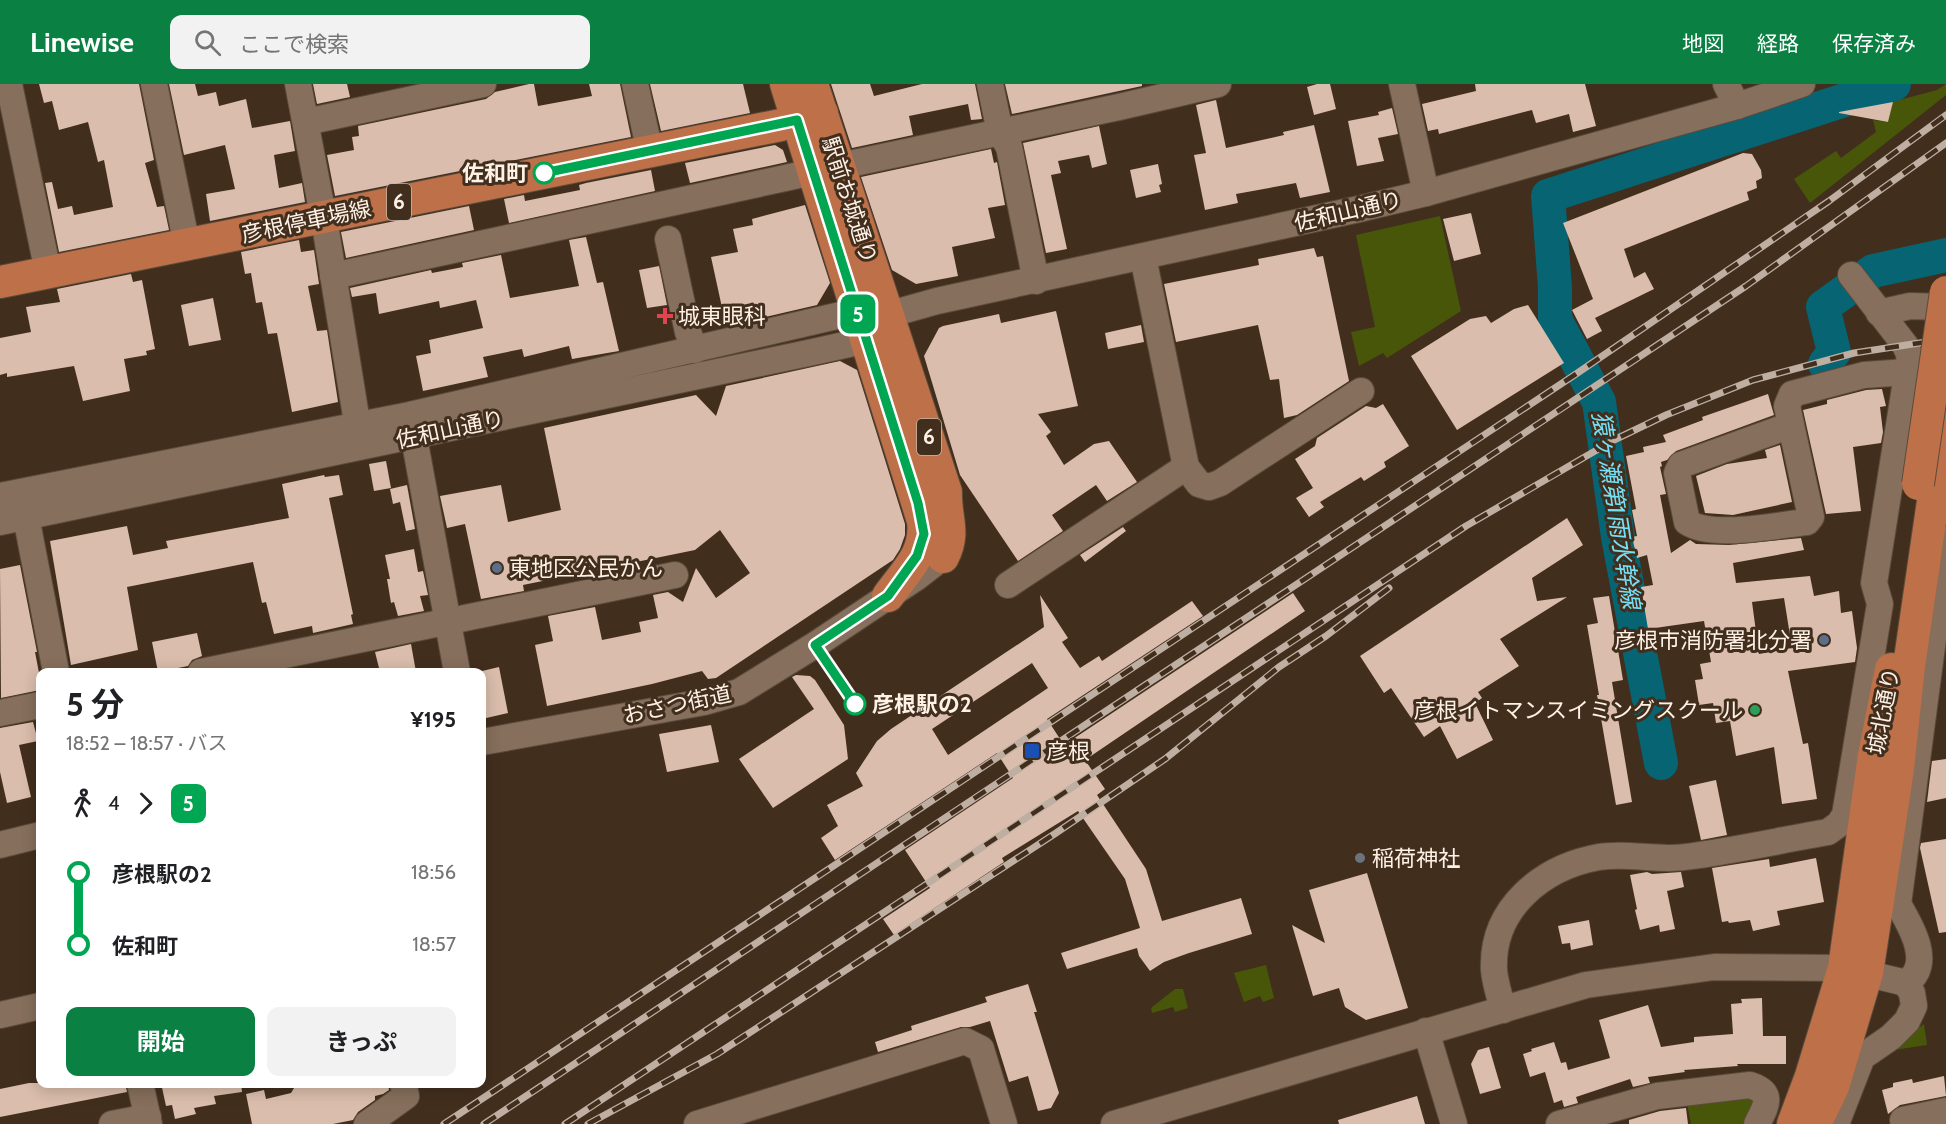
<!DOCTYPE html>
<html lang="ja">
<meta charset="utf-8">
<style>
body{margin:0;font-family:Cabin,"Noto Sans JP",sans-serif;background:#f2f2f2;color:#202124;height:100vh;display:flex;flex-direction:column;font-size:22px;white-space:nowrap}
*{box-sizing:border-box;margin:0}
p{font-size:20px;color:#757577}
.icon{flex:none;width:33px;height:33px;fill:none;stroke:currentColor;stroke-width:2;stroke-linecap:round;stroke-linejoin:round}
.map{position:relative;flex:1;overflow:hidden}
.side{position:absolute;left:36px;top:584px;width:450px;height:420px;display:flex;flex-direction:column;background:#fff;border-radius:12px;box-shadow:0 3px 15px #0003}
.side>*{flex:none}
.badge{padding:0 12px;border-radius:9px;font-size:21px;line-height:39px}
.map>.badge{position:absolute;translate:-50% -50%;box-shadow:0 0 0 3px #fff}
.legs{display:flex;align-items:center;gap:9px;height:66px;padding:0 30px;font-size:20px}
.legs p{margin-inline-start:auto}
.head{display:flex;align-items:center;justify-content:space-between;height:102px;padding:0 30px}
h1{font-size:33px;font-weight:700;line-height:45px}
.action{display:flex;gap:12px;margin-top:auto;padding:12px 30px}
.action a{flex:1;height:69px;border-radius:12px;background:#0b8043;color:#fff;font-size:24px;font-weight:700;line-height:69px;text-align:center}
.action a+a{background:#f2f2f2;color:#202124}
ul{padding:0 30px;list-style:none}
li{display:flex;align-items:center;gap:21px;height:72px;font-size:22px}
li i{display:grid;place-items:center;width:9px;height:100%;margin:0 8px;background:currentColor}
li i::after{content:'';width:15px;height:15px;margin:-8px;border:4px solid;border-radius:50%;background:#fff}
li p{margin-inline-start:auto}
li:first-child i{background:linear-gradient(#0000 50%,currentColor 0)}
li:last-child i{background:linear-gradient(currentColor 50%,#0000 0)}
header{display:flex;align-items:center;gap:36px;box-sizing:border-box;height:84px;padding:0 30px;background:#0b8043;color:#fff}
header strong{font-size:28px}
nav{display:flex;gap:33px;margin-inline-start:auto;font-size:21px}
.search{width:420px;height:54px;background:#f2f2f2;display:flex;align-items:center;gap:15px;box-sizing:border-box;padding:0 21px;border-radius:12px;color:#757577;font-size:22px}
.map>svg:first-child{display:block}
</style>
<header>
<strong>Linewise</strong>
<div class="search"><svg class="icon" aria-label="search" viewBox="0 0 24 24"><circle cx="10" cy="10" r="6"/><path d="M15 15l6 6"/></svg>ここで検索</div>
<nav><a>地図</a><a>経路</a><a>保存済み</a></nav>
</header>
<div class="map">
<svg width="1946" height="1040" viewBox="0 0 1946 1040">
<rect width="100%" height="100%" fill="#422e1d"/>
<g fill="#48560a">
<path d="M1946,0V11L1810,119L1794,95L1836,67L1841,74L1876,48L1873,36L1888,38L1892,22L1884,20L1937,6Z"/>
<path d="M1440,132L1461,227L1387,274L1383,269L1359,282L1351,248L1375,243L1356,151Z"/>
<path d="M1266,881L1274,914L1263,918L1260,912L1244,918L1234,889Z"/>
<path d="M1175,905H1183L1188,924L1175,928L1173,923L1152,929L1151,924Z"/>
<path d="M1924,940L1927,961L1887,967Z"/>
<path d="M1750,1010L1757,1020L1747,1040H1691L1687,1019Z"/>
</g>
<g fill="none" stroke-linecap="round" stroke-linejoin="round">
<g stroke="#066473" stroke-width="34">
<path d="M1825,280L1834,268L1823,223L1873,187L1946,171"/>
<path d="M1661,679L1618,453L1599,318L1555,235V203L1548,112L1894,0"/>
</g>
</g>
<g fill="#dabdac" fill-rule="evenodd">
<path d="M39,0H139L154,76L145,79L157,123L164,122L169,146L59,168L45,99L52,98L58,125L72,122L74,131L113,123L104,76L98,78L88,38L59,46L52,17L44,19Z"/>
<path d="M169,0H195L198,12L216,8L219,22L246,15L252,44L290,37L295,67L274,71L279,104L302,99L305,118L210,137L206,110L235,105L225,61L184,71Z"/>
<path d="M313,0H347L350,13L317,20Z"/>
<path d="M529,0H534L538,22L592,12L589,0H620L631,53L335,112L327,71L354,66L352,53L359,52L358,42L486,15L495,8Z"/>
<path d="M650,0H743L750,29L661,47Z"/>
<path d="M831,0H870L874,12L922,0H975L982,35L971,36L968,20L909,32L913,51L852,64Z"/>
<path d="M1005,0H1142V2L1012,30Z"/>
<path d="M1317,0H1330L1336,25L1314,31L1307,3Z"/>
<path d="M1475,0H1585L1596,42L1573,48L1569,30L1536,39L1532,26L1439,50L1438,45L1428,47L1422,20L1476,7Z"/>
<path d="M1216,16L1226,64L1284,51L1283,48L1314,41L1330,108L1300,114L1296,99L1236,110L1238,119L1205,126L1194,71L1206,69L1196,21Z"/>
<path d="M1893,18L1888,38L1839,29V28Z"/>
<path d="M1392,24L1398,50L1378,54L1384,77L1357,82L1348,37L1379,31L1378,28Z"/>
<path d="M1099,42L1107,80L1092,84L1089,71L1058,77L1061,89L1051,91L1067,165L1046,169L1023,59Z"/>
<path d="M775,61L783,66L787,78L690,99L685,79Z"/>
<path d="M991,65L994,79L997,78L1005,121L988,124L995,154L952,163L958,192L916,200L892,186L861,93Z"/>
<path d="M1743,69L1752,70L1761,86L1762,94L1756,97L1757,104L1747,108L1749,116L1624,165L1634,194L1645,188L1654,205L1595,234L1602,247L1587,255L1572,226L1593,215L1563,139Z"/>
<path d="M1158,80L1162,100L1159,101L1161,108L1136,114L1130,86Z"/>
<path d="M651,86L655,107L509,139L504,115L524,111L525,117L580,106L579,101L586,99Z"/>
<path d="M805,121L830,199L817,221L726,242L711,173L738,168L733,145L753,141L752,135Z"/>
<path d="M469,122L474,146L346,174L341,148Z"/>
<path d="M1471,129L1481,170L1454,177L1443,135Z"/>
<path d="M586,153L597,199L603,198L619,267L572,275L569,262L524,273L522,265L483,273L488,293L423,307L416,272L431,269L429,256L483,244L476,216L440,224L439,217L379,230L376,209L352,213L350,204L431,186L432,189L463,183L462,179L501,171L510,214L579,202L569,156Z"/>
<path d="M299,156L301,168L314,166L319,200L308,202L317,247L327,246L338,318L292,328L277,249L268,250L262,218L256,219L251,189L245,190L241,168Z"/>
<path d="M1314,164L1317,173L1323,172L1349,297L1297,331L1284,334L1279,295L1270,296L1258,241L1176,258L1164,200L1259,181L1258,175Z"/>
<path d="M659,182L667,221L647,224L639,186Z"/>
<path d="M131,190L133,198L142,196L155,265L146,267L147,271L124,275L130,307L83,317L74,282L7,293V289L0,291V254L31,248L26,223L60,218L57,205Z"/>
<path d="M213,214L221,256L189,262L181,221Z"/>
<path d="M1528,221L1564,279L1457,346L1411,272L1470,235L1486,232L1491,239L1514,225Z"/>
<path d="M1056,227L1078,322L1038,330L1051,348L1046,352L1064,381L1094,360L1109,357L1137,398L1107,417L1096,401L1052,431L1063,447L1018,477L960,391L924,272L939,244L943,242L999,230L1001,239Z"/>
<path d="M1141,241L1144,258L1108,265L1105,249Z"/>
<path d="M840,277L857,286L905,440V451L900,465L893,476L716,594L708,595L702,587L652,600L547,622L535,561L553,557L548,532L595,523L602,556L641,548L639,538L658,534L653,511L668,508L683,518L696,484L716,514L750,489L720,446L695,466L523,501L524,507L481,515L465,440L447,444L440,412L501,401L508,438L561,426L544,344L696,311L716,332L726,302Z"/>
<path d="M1882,305L1886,322L1880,323L1883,348L1881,359L1853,363L1861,427L1826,430L1803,326L1827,320V316L1866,306Z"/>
<path d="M1768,310L1774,331L1676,367L1667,376L1661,378L1662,382L1660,383L1666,410L1660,411L1671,469L1690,456L1696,460L1729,461L1801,454L1804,466L1733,479L1736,499L1810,492L1814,512L1839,507L1841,529L1852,527L1857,564L1855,578L1788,587L1803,660L1808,659L1817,715L1782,720L1774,663L1736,672L1730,637L1716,639L1713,619L1699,621L1695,596L1703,595L1700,580L1711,578L1704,537L1648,545L1641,503L1653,501L1647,471L1637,474L1632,453L1637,452L1632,426L1636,425L1626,372L1644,368L1643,363L1666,358L1663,351L1703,336L1702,333ZM1784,514L1792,564L1759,570L1752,518Z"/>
<path d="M1383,320L1409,362L1384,378L1386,383L1364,397L1361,393L1320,418L1324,423L1309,433L1296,414L1313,404L1295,375L1315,362L1317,354L1366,322L1376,324Z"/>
<path d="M1780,361L1792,418L1733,431L1705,429L1696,392L1727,380L1767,374L1765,366Z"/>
<path d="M386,377L391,404L374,407L369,380Z"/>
<path d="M324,391L325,393L339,391L343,411L329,414L353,530L351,531L353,540L313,549L312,542L274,550L266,518L262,519L253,478L127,503L138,566L71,581L50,457L127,442L133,471L168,464L166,457L289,434L282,400Z"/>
<path d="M407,401L415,445L406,447L400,418L393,420L390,405Z"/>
<path d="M1567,434L1583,461L1532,494L1537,517L1567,513L1500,555L1519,582L1478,608L1482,614L1475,619L1493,656L1457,675L1440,642L1424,653L1391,604L1384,609L1360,572Z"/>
<path d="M1123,443L1126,447L1085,478L1080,471Z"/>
<path d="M414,465L418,488L423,487L428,511L420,512L424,527L398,532L394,518L391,519L387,495H390L385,471Z"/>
<path d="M20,481L37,568H35L40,594V606L1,614L0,485Z"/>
<path d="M1293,509L1305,527L1085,676L1105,705L1097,711L1146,785L1162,837L1241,814L1252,850L1189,869L1164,878L1150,887L1139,872L1137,864L1067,885L1061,869L1140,844L1125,795L1078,727L1002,774L1004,778L894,851L883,835L930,804L905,766L1013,694L997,669L835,776L821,754L838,742L827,721L863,702L856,689L877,657L891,645L1044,543L1040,511L1068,554L1062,558L1080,584L1099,572L1102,577L1192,517L1203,532L1047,635L1064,661ZM1032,579L1048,604L948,671L932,645Z"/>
<path d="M1609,512L1623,596L1612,598L1632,718L1616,721L1597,611H1599L1587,541L1598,539L1593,514Z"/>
<path d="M197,549L202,572L192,576L188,582L158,588L152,558Z"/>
<path d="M411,560L416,588H380L375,568Z"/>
<path d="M499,583L508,629L482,635V587Z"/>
<path d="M796,591L810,592L815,596L844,641L848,675L773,724L739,675L814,625L792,593Z"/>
<path d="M33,638L38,657L19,661L31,713L7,719L0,688V644Z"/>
<path d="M711,641L719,678L667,688L659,650Z"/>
<path d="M1946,675V714L1927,718L1932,677Z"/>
<path d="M1716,696L1727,751L1701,756L1689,702Z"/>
<path d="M1946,755V848L1939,849L1920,764L1921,759Z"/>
<path d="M1816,774L1824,818L1777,827L1780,841L1753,847L1750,836L1729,839L1728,837L1722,838L1712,784L1769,775L1770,783Z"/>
<path d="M1647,788L1652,790L1681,788L1684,803L1667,807L1675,845L1660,848L1659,841L1640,846L1635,826L1637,825L1630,791Z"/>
<path d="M1367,789L1408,924L1366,936L1345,923L1339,904L1313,912L1292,841L1325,859L1309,806Z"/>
<path d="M1589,836L1593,861L1571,866L1570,859L1562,860L1558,842Z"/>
<path d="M1028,900L1037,928H1034L1059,1009L1051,1024L1038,1027L1028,992L1009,998L990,937L970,943H961L878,968L875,958L912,946L911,942L987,918L985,913Z"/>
<path d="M1762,914L1763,952H1786V980H1737L1738,982L1684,986L1685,988L1648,993L1650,999L1633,1003L1630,995L1576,1013L1578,1019L1564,1023L1562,1016L1554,1019L1545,988L1530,993L1523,970L1532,967L1531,965L1554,958L1561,979L1566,978L1568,986L1610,974L1599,936L1648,921L1661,963L1694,958V953L1733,950L1731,920L1742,919L1741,915Z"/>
<path d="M1489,963L1501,1004L1480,1010L1471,980L1478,966Z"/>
<path d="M1944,992L1946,1012L1900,1021L1888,1030L1882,1006L1893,1003V999L1912,995L1913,999Z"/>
<path d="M29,999H125L127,1008L0,1033V1005Z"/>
<path d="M161,999H241L242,1008L214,1012L216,1020L194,1024L196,1030L175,1035L172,1021L166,1022Z"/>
<path d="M297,999H388L389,1006L383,1010L375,1012V1016L358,1028L353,1036L333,1040H252L246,1010L264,1006L266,1015L291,1009Z"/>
<path d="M1417,1012L1425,1040H1339L1338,1036Z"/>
<path d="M1686,1024L1688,1040H1629V1036L1660,1027Z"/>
</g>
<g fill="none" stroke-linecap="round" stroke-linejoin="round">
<defs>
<g id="minor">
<path d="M9,0L48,188"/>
<path d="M154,0L187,161"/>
<path d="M298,0L326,147L360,357"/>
<path d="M635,0L650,68"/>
<path d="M990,0L1000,48L1009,63L1036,197"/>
<path d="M1402,0L1426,109"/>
<path d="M1726,0L1737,22"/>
<path d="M306,38L483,0"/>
<path d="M840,82L1119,23L1218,0"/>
<path d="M668,155L688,248L695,266"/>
<path d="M1143,173L1186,383L1199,400L1209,403L1220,399L1361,307"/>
<path d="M1851,191L1905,261L1910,272L1921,283"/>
<path d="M333,192L813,88"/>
<path d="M1879,229L1910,222L1946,223"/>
<path d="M411,337L457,588"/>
<path d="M1791,341L1681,381L1677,389L1687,438C1712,455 1777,441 1807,438L1811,433L1787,322L1792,310L1864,291L1907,288"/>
<path d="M0,412L410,331L858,227L887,231L937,217L1359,125L1426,109L1737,22L1802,0"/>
<path d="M23,417L56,588"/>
<path d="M0,438L813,268L867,256L878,243"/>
<path d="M1008,501L1186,383"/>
<path d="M201,588L675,491"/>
<path d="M0,629L40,621"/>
<path d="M482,658L704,618L739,608L815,561L917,493L943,473"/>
<path d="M0,761L40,751"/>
<path d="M1503,926C1500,913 1495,899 1494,886C1491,824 1543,783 1599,773C1626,768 1657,777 1685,773C1733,767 1781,756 1828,748L1839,740L1845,731L1880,520L1874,499L1910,272"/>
<path d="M0,931L40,922"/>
<path d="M1426,947L1454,1040"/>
<path d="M140,999L149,1040"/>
<path d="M112,1040L148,1033"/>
<path d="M367,1040L406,1012L403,999"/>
<path d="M697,1040L965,957L981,965L1004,1040"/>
<path d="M1114,1040L1586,901L1714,883L1844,884L1906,899C1934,881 1911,842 1898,820L1946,456"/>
<path d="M1559,1040L1657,1012L1750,1001C1775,1009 1766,1022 1757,1040"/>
<path d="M1836,1040L1862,973L1891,953L1907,937L1914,922L1912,909L1906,899"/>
<path d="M1904,1040L1903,1036L1946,1027"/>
</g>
<g id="major">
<path d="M786,0L923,437C927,469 906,487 888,512"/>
<path d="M812,0L946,408C945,434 956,448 943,473"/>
<path d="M0,198L781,41L822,29"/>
<path d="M1793,1040L1811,992L1844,884L1874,671L1891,585"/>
<path d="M1815,1040L1833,1003L1867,889L1898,685L1909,582L1946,328"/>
</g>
</defs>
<use href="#minor" stroke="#5b4b3c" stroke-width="28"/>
<use href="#major" stroke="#5b4b3c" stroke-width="34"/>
<use href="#minor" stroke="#866f5c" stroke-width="26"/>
<use href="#major" stroke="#be7048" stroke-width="32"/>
<defs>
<g id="rail">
<path d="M444,1040L1576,290L1829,117L1946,31"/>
<path d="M484,1040L1746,202L1946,59"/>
<path d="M565,1040L1466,442L1614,356L1666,331L1753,296L1854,269L1946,255"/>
<path d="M588,1040L717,970L1056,749L1165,675L1279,583L1326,552L1389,504"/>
</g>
</defs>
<use href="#rail" stroke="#beafa2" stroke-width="7"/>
<use href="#rail" stroke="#422e1d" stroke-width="4.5" stroke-dasharray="14" stroke-linecap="butt"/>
<defs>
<path id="major-bridge" d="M1918,400L1946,208"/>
</defs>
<use href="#major-bridge" stroke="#5b4b3c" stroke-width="34" stroke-linecap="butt"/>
<use href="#major-bridge" stroke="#be7048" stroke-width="32"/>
</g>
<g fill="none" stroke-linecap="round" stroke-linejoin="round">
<defs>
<path id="line-1" d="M544,89L797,36L918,419L924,450L917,472L888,512L815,561L855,620"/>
</defs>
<use href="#line-1" stroke="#fff" stroke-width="14"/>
<use href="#line-1" stroke="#00a651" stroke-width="9"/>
</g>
<g fill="#fff" stroke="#00a651" stroke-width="3">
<circle cx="544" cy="89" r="10"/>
<circle cx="855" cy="620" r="10"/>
</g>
<path fill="#e0444e" stroke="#422e1d" stroke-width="2" d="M662 223h6v6h6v6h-6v6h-6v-6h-6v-6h6z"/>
<g fill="#5c6f8a" stroke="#422e1d" stroke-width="2">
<circle cx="497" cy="484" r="6"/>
<circle cx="1824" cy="556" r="6"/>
</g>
<circle fill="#2e9e5b" stroke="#422e1d" stroke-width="2" cx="1755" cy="626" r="6"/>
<rect fill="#1a4fb4" stroke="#422e1d" stroke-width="2" x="1024" y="659" width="16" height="16" rx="3"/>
<circle fill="#6b7280" stroke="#422e1d" stroke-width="2" cx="1360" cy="774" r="6"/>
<g text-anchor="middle" stroke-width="6" stroke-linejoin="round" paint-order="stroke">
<g fill="#422e1d" stroke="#c6b6aa" stroke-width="1.5">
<rect x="387" y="100" width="24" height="36" rx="4.5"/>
<rect x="917" y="335" width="24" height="36" rx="4.5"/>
</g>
<g font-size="21" font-weight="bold" fill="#fef1e6">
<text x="399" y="125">6</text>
<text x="929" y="360">6</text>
</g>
<g font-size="22" font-weight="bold" fill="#fef1e6" stroke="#422e1d" text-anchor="end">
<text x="528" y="97">佐和町</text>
<text x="872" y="628" text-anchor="start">彦根駅の2</text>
</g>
<g font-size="22" fill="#fef1e6" stroke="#422e1d">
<text transform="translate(850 116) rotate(72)" y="8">駅前お城通り</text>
<text transform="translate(1348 127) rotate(-13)" y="8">佐和山通り</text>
<text transform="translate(306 137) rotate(-12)" y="8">彦根停車場線</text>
<text transform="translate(450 345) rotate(-12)" y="8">佐和山通り</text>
<text transform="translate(677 620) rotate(-12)" y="8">おさつ街道</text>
<text transform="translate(1883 627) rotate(-79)" y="8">城北通り</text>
</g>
<g font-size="22" fill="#fef1e6" stroke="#422e1d" text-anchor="start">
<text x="678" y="240">城東眼科</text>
<text x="509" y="492">東地区公民かん</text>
<text x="1812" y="564" text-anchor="end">彦根市消防署北分署</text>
<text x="1743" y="634" text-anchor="end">彦根イトマンスイミングスクール</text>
<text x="1046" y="675">彦根</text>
<text x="1372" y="782">稲荷神社</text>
</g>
<g font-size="24" font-style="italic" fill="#75e0f6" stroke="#422e1d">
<text transform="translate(1616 426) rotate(81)" y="8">猿ヶ瀬第1雨水幹線</text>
</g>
</g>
</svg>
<b class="badge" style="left:858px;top:230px;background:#00a651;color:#fff">5</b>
<section class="side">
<div class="head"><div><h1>5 分</h1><p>18:52 – 18:57 · バス</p></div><b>¥195</b></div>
<div class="legs"><svg class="icon" aria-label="walk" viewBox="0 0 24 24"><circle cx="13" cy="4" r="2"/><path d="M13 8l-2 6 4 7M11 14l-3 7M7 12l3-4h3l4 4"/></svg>4<svg class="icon" aria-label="forward" viewBox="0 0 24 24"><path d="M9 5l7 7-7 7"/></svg><b class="badge" style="background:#00a651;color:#fff">5</b></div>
<ul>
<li><i style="color:#00a651"></i><b>彦根駅の2</b><p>18:56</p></li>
<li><i style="color:#00a651"></i><b>佐和町</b><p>18:57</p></li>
</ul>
<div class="action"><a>開始</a><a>きっぷ</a></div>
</section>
</div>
